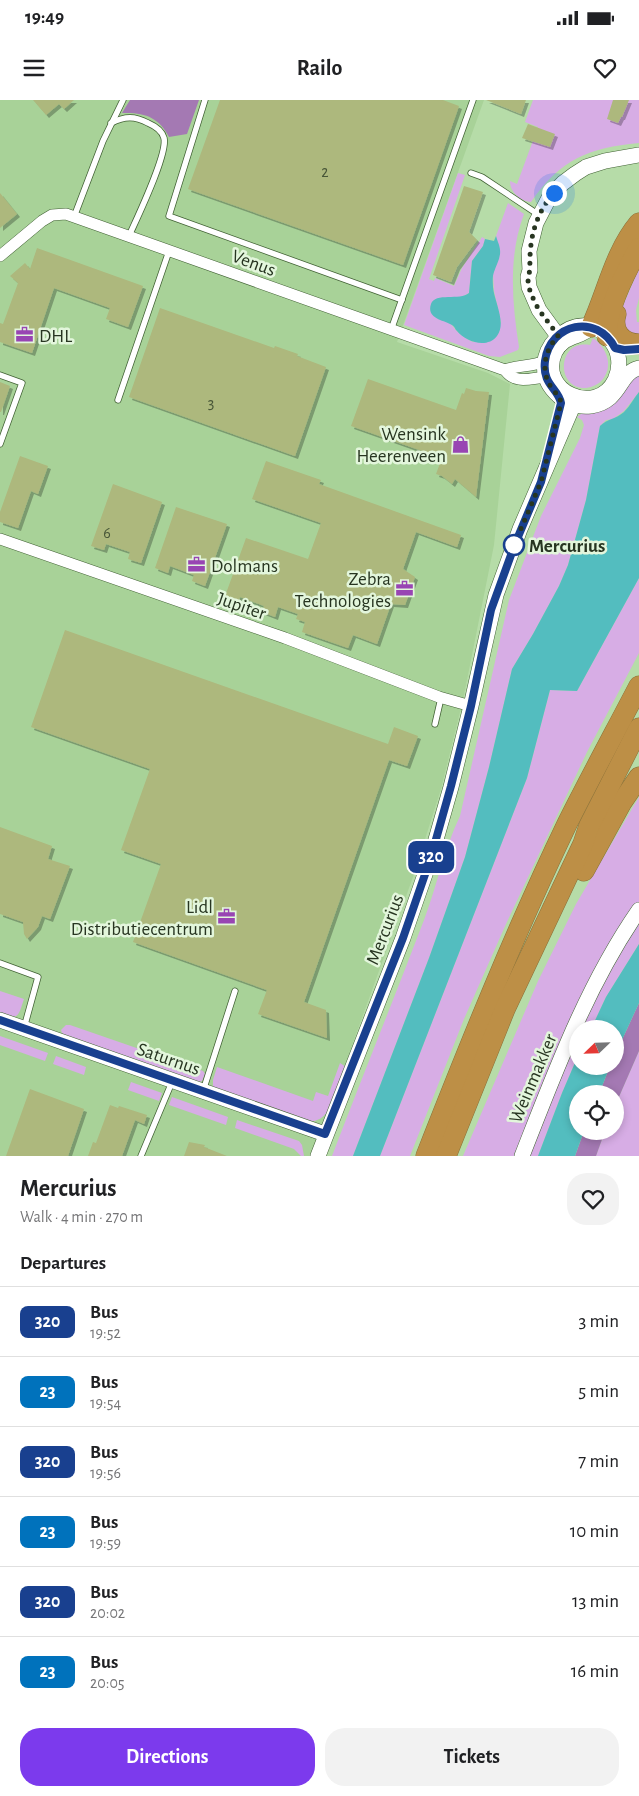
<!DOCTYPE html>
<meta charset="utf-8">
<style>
body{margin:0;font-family:"Alegreya Sans",sans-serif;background:#f2f2f2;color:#202124;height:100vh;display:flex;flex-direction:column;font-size:19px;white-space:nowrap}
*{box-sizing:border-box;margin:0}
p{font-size:16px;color:#757577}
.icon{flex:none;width:28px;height:28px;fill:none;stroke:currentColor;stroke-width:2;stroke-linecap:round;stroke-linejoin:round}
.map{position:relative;height:1056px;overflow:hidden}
.panel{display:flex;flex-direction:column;background:#fff;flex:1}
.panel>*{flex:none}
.badge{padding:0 10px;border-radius:8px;font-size:18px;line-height:32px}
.needle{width:32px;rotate:247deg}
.tools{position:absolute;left:569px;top:920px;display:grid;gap:10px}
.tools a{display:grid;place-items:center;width:55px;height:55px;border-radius:50%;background:#fff;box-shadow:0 2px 8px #0003;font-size:25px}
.you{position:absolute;width:25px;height:25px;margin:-12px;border:4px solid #fff;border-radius:50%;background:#1a73e8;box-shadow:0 0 0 8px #1a73e833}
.map>.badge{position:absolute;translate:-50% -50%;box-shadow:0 0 0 2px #fff}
h2{padding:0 20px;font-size:19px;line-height:45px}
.round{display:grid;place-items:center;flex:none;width:52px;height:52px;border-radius:20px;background:#f2f2f2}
.headline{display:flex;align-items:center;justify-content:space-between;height:85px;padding:0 20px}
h1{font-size:24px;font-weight:600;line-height:38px}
.action{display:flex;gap:10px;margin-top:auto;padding:10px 20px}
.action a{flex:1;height:58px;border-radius:20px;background:#7c3aed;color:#fff;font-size:20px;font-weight:600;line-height:58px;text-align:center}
.action a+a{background:#f2f2f2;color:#202124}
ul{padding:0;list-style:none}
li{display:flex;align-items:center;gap:15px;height:70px;padding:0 20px;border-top:1px solid #e0e0e0}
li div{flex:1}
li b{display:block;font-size:19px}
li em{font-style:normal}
li .badge{min-width:55px;font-weight:700;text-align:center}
.status{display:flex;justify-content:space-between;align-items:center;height:35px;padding:0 25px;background:#fff;direction:ltr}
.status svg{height:14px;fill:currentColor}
header{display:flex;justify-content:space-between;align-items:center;height:65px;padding:0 20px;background:#fff;font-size:22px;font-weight:600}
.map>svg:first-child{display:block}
</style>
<div class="status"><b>19:49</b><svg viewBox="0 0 49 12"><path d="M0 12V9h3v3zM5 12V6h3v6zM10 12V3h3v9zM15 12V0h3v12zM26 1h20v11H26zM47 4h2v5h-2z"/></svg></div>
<header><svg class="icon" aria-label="menu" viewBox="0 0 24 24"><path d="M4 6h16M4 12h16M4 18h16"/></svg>Railo<svg class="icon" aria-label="heart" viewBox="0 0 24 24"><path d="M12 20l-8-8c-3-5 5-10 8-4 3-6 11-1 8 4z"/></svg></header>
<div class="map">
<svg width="639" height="1056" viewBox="0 0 639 1056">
<defs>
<filter id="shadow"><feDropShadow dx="3" dy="3" stdDeviation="0" flood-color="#0004"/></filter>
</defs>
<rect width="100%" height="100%" fill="#b6dca8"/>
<path fill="#a8d298" d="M0,0H484L397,242L488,273L510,284L494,445L463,600L441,689L413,777L312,1056H0Z"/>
<g fill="#d7ade5">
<path d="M533,0H639V43C588,48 561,59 531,102C520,101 510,92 510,81L517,84L538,27L525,22Z"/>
<path d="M458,73L465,75L429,179L434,181L435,178L454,186L462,168L482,137L485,139L483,146L472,161L469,193L460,198H438C448,219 451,231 473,242L501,223L494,191L493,174L500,151L496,136L508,103L524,114C508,156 512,203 519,247L518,250L500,257L489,256L404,225Z"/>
<path d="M639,168V198L636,210L637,222H639V240H636L620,221L622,208Z"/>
<path d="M593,238C606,247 614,265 603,279C599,284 593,287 586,288C555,289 557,239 590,245Z"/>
<path d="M639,272V292L624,311L613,319L606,320L600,326L586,400L568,465L559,486L533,534L512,569L489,667L465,757L429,858L353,1056H332C362,977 394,899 424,820C437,786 444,749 460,716L509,500L541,416L580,338L584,325L582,320L577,317Z"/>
<path d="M639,478V553L587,652L506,824L464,919L410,1056H380L527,678L550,590L577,591Z"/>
<path d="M639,697V802L614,841L517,1056H463L538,881L576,804Z"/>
<path d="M639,819V844L606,897L591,929H580L598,889Z"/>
<path d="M0,891L24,899C18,917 19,920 0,914Z"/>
<path d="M66,925H70L203,971L205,974L202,981L197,983L67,937L62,933L61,930Z"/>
<path d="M577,934V958L562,993L538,1056H527Z"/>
<path d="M0,936L48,953L45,961L0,945Z"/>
<path d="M639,951V1056H596L605,1031H615V1006Z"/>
<path d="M56,956L86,967L84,975L53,964Z"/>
<path d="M340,963L346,967L329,1010C323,1018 318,1021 309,1022L213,987V980L217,967L313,1001L316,992L328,996Z"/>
<path d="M131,982L162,993L159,1001L128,990Z"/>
<path d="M172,997L228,1017L226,1025L169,1005Z"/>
<path d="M237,1020L299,1041L302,1045L304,1056H301L294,1049L235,1028Z"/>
</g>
<g fill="#a479b3">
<path d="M130,0H199L187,34L169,37C159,17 144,12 122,13Z"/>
<path d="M639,903V951L615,1006V994H599L610,966H615V955Z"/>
<path d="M584,1031H605L596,1056H575Z"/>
</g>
<g fill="#53bdbf">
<path d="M496,136C497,140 500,146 500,150C501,158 496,165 494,172C492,177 493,183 493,187C494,201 507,223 497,236C487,249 466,242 457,231C454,228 456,228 452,225C444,220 426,219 431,204C435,192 460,201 469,193L472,161L483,146L485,139L494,141Z"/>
<path d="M639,292V478L577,591L550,590L527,678L380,1056H353L429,858L465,757L489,667L512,569L533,534L559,486L568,465L586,400L600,326C607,319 616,319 624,312C630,306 634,298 639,292Z"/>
<path d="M639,844V903L615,955V929H591L606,897Z"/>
<path d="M577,958L578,966H610L599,994H578V1031H584L575,1056H538L562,993Z"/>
</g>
<g fill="#adb87d" filter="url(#shadow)">
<path d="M33,0H74L64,9L59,4L46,15Z"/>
<path d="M220,0H443L459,6L403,165L188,89Z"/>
<path d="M486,0H526L521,14Z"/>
<path d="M613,0H629L622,17H621L618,23L607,19Z"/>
<path d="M528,24L555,34L550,47L522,38Z"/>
<path d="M464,86L483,92L469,132L477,140L457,167L451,182L433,175Z"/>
<path d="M0,93L17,114L0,128Z"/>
<path d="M37,148L143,186L128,227L106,219L110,208L54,188L32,253L0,242V223L3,224L18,183L10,176L25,163L30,169Z"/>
<path d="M160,208L274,248L275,246L298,254L297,256L326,267L295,356L129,297Z"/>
<path d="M368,279L456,310L462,293L464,294L466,288L476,291L489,292L476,397L455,379L452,384L442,376L436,374L442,358L351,326Z"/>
<path d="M0,282L10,286L1,312H0Z"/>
<path d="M20,356L48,366L38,394L31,391L18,428L0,422V412Z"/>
<path d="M266,361L321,380L319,384L461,435L457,447L416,432L403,469L415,477L405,505L391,504L377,544L353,535L348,548L302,532L305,522L296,519L298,514L278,507L275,517L262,512L264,506L240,497L238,504L224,499L246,438L308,459L321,423L252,399Z"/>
<path d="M113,384L162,402L141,463L128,459L130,452L106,444L104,450L91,446Z"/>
<path d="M176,407L227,424L205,486L192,481L194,475L170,466L168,473L155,468Z"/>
<path d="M65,530L388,644L394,627L418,636L407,666L389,660L304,902L326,910L327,938L258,914L267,890L133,842L161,764L121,750L150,669L31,627Z"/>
<path d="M0,727L52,746L48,759L70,766L50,819L42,816L38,827L27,839L24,834L23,822L0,814Z"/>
<path d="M30,989L84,1009L68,1056H6Z"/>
<path d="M110,1005L118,1008L119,1006L147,1015L144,1024L135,1020L122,1056H88L93,1042L96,1043Z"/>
<path d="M189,1042L205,1045L204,1047L227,1056H184Z"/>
</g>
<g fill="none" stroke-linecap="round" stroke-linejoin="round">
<defs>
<g id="lane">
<path d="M205,0L169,116L402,200"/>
<path d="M111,23C125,16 135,16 148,23C155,26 162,30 164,38C168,54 137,118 129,136"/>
<path d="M471,73L482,77L539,115"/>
<path d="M74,117L103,41L123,0"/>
<path d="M391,230L473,0"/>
<path d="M0,275L22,283L0,344"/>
<path d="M118,300L169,151"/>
<path d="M435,624L441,598"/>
<path d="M0,863L38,877L24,928"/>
<path d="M203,991L235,891"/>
<path d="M141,1056L172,982"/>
</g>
<g id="street">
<path d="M0,156L42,121L52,115L66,114L505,270C515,285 531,278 546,277"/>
<path d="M505,270C517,265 532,267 545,261"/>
<path d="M0,439L285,538L439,597L471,606"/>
</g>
<g id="secondary">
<path d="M591,227C581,239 565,233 555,252C537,291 596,318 615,280C621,267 620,252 611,241C579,197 516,259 559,296C567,304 579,307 591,306C622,301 618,273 639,268"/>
<path d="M560,245L558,236L539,210L529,187L528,177L530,170L529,151L536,123L550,96L563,83L575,74L586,67L605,61L639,55"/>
<path d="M0,920L325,1034"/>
<path d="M318,1056L403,838L431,757L451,687L471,606L496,495L520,429L572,308L585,299"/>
<path d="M522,1056C555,972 587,885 639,810"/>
</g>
<g id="highway">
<path d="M616,214C611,231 622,244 639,244"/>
<path d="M591,227C607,193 614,153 639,123"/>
<path d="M607,236C606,209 626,171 639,148"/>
<path d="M584,771L622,702L639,677"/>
<path d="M426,1056C470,944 515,832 567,724C590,678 615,632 639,586"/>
<path d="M446,1056L505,909L583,744L589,726L639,628"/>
</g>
</defs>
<use href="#lane" stroke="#416134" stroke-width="7"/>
<use href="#street" stroke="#416134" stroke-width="12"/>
<use href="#secondary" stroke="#416134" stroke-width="16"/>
<use href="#highway" stroke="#887039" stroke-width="21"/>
<use href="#lane" stroke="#fff" stroke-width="5.5"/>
<use href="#street" stroke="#fff" stroke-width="11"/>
<use href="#secondary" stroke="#fff" stroke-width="15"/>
<use href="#highway" stroke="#bd8f46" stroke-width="20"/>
</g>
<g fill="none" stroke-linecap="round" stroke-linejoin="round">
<defs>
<path id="line" d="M0,920L325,1034L403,838L431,757L451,686L471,606L491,510L515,444L541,382L561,303C558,288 542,285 545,261C550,223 597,213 615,248L624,250L639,249"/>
</defs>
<use href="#line" stroke="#fff" stroke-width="11"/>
<use href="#line" stroke="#19408f" stroke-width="8"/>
<path stroke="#273521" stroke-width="5" stroke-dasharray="0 9" d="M514,445L541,382L561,303C560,296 555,293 551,287C540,270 545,250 558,236C550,223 539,213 533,198C530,192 528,185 528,179C528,175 530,172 530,168C529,140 535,114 554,93"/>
</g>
<defs>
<symbol id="office-bare" viewBox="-9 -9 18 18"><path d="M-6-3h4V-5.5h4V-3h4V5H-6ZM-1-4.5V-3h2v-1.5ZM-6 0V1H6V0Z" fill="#9845b3" stroke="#e3f6dc" stroke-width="2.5" paint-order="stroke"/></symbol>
<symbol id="shop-bare" viewBox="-9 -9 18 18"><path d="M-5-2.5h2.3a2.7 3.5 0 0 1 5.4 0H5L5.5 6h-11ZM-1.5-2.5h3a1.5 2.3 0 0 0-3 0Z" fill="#9845b3" stroke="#e3f6dc" stroke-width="2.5" paint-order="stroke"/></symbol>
</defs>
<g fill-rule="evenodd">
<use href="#office-bare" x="12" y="222" width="25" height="25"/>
<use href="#shop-bare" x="448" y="332" width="25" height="25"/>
<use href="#office-bare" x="184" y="452" width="25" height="25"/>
<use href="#office-bare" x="392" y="476" width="25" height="25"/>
<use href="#office-bare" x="214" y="804" width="25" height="25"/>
</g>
<circle fill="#fff" stroke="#19408f" stroke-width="2.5" cx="514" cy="445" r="10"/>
<g text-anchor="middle" stroke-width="5" stroke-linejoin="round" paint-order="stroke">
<g font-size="16" fill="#485638">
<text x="325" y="77">2</text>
<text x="211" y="308">3</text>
<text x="107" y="438">6</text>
</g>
<g font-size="19" fill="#273521" stroke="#e3f6dc">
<text transform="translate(254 162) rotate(20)" y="7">Venus</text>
<text transform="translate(242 505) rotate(19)" y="7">Jupiter</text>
<text transform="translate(384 829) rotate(-69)" y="7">Mercurius</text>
<text transform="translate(169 958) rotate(19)" y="7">Saturnus</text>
<text transform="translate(532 978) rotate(-67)" y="7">Weinmakker</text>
</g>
<g font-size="19" fill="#273521" stroke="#e3f6dc" text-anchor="end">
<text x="39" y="242" text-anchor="start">DHL</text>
<text x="446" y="340">Wensink<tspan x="446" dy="22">Heerenveen</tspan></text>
<text x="211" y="472" text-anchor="start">Dolmans</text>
<text x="391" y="485">Zebra<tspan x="391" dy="22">Technologies</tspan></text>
<text x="213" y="813">Lidl<tspan x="213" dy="22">Distributiecentrum</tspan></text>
</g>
<g font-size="19" font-weight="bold" fill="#273521" stroke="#e3f6dc" text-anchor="start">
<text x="529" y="452">Mercurius</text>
</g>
</g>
</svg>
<div class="tools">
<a><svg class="needle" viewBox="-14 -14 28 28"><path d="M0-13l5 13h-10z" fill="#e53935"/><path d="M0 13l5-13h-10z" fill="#757577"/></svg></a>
<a><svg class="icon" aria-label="locate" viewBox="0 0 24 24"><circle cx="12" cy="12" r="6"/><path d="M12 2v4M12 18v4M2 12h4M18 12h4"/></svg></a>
</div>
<div class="you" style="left:554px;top:93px"></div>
<b class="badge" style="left:431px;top:757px;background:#19408f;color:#fff">320</b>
</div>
<section class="panel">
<div class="headline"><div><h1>Mercurius</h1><p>Walk · 4 min · 270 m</p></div><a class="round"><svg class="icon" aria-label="heart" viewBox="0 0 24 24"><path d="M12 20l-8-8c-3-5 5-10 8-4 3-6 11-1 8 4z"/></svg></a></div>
<h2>Departures</h2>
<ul>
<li><span class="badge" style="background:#19408f;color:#fff">320</span><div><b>Bus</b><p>19:52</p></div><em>3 min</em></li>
<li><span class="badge" style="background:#0072bc;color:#fff">23</span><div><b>Bus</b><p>19:54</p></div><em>5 min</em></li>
<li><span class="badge" style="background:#19408f;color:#fff">320</span><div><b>Bus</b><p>19:56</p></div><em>7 min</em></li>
<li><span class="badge" style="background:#0072bc;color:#fff">23</span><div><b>Bus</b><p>19:59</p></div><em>10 min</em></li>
<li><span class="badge" style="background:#19408f;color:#fff">320</span><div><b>Bus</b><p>20:02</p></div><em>13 min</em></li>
<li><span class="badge" style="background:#0072bc;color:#fff">23</span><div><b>Bus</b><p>20:05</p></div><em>16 min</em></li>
</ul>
<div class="action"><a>Directions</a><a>Tickets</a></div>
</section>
